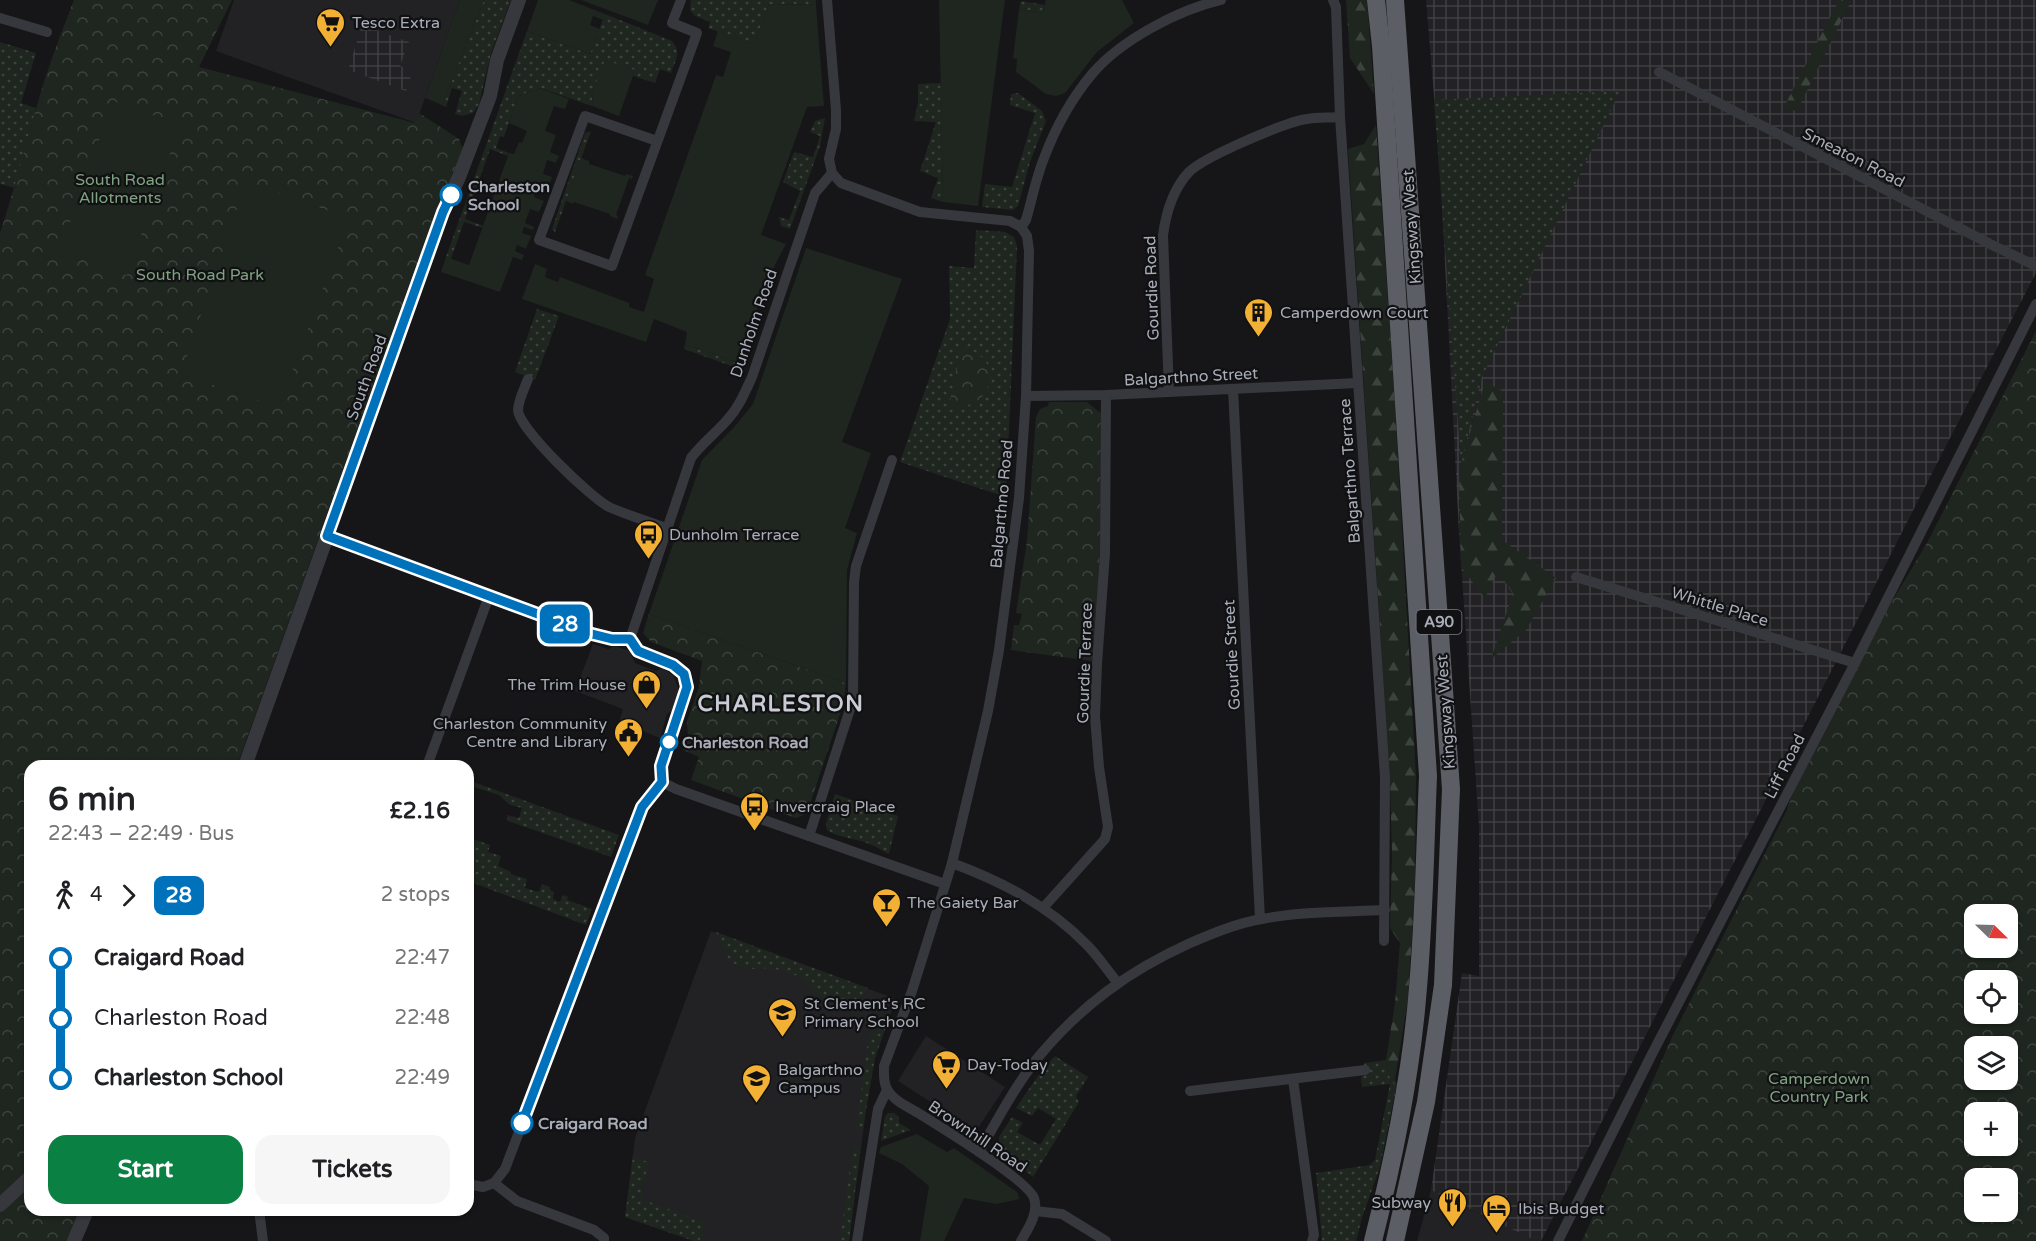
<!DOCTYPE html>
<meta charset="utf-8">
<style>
body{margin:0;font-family:"Varela Round",sans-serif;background:#f6f6f6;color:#202124;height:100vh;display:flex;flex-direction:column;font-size:22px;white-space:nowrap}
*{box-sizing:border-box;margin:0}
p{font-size:20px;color:#757577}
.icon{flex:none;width:33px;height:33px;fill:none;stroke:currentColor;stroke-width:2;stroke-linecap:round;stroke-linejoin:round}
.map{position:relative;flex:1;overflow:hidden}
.sheet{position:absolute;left:24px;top:760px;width:450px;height:456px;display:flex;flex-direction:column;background:#fff;border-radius:18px;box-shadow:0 2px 4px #0004}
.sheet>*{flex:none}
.badge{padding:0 12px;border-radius:9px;font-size:21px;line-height:39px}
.needle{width:39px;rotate:113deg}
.controls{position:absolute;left:1964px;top:904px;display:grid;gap:12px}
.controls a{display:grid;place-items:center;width:54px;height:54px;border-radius:12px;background:#fff;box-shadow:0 2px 4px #0004;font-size:30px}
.map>.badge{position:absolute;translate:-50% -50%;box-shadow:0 0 0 3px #fff}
.legs{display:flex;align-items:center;gap:9px;height:66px;padding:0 24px;font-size:20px}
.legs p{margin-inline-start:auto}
.overview{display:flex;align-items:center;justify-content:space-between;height:102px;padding:0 24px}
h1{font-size:33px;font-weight:700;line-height:45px}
.primary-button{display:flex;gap:12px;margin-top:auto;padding:12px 24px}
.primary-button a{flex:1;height:69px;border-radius:18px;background:#0b8043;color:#fff;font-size:24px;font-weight:700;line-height:69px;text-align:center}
.primary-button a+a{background:#f6f6f6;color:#202124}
ul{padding:0 24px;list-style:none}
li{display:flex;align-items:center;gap:21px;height:60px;font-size:22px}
li i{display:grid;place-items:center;width:9px;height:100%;margin:0 8px;background:currentColor}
li i::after{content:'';width:15px;height:15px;margin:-8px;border:4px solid;border-radius:50%;background:#fff}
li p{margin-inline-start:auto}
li:first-child i{background:linear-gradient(#0000 50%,currentColor 0)}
li:last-child i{background:linear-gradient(currentColor 50%,#0000 0)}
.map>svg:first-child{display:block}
</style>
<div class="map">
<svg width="2036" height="1241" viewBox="0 0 2036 1241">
<defs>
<pattern id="industrial-grid" width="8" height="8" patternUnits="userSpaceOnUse" patternTransform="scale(1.5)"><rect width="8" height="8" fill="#222225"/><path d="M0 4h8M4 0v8" fill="none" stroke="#3f3f43"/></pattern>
<pattern id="grass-dots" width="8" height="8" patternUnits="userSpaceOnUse" patternTransform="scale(1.5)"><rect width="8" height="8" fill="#1e261f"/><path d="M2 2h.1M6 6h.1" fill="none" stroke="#3c433d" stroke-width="1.8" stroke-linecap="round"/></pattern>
<pattern id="forest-firs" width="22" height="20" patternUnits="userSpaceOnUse" patternTransform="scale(1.5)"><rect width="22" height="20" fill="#1e261f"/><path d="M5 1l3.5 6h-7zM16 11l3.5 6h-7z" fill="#3c433d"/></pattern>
<pattern id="park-crowns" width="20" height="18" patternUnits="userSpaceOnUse" patternTransform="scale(1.5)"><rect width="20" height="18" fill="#1e261f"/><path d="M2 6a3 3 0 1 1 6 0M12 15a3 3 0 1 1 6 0" fill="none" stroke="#3c433d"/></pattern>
</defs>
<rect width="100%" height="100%" fill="#161618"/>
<g fill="#222225">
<path d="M234,0H460L416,123L216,51Z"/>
<path d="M593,644L608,649L615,646L629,651L635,663L656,671L662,668L673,675L678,687L679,694L673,710L667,714L660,738L619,722L623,709L575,691Z"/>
<path d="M711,931L896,999L875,1058L870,1079L849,1241H694L625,1217L635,1138Z"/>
<path d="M926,1036L1005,1087L976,1131L898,1081Z"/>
<path d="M1431,1190L1536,1241H1417Z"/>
</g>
<g fill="url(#industrial-grid)">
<path d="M1426,0H2036V273L1951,436L1541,1241H1536L1431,1190L1462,973L1479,976V827L1459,532L1440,168Z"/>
<path d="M362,25L409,42L400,66L413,71L406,91L348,70Z"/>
</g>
<g fill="url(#grass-dots)">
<path d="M484,0H511L491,53L479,104L473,113L462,116L455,114L462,91L452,88L446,107L442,105Z"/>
<path d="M691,0H816V5L769,4L754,44L708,28L710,22L695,16L690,10Z"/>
<path d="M1021,1L1045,5L1043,13L1019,9Z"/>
<path d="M605,14L672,41C682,52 675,61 671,73L660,69L655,83L633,76L634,70L593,90L592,106L540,88L518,96L504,137L500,136L496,148L509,153L508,156L490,149L478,183L496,190V192L477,186L465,219L484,226L483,228L464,222L451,259L446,257L527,31L590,54Z"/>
<path d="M0,42L36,53L21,103L36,108L15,188L0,184Z"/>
<path d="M941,83V84L943,202L931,198L938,178L920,171L936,122L914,121L918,102V84Z"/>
<path d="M1620,91L1482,377L1461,464L1434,100Z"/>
<path d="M1018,93L1042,111L1046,121L1030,162L1018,206L1013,210L982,207L985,184L1012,187L1035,113L1010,105L1011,94Z"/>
<path d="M825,118L820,146L790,229L781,226L779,217L789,220L800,191L783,182L794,152L813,157L820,136L810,132L815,121Z"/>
<path d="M591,131L555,232L552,229L585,133Z"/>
<path d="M976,230L1005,232L1014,237L1017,246L1006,497L900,462L950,319L949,266L974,268Z"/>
<path d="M537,309L559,316L535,380L515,372Z"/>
<path d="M685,344L745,365L740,369L684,349Z"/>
<path d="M468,780L619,835L611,857L508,821L507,815L519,818L522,808L510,805L499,795L468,785Z"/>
<path d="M835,794L898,816L889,854C883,852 878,847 872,845C857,838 841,839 827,830L826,824Z"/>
<path d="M468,837L490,845L488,852L501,856L498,866L511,872V874L527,879L525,888L539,892L542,884L550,887V890L554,892L553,899L560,902L563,895L568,897L567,900L592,909L586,925L468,881Z"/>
<path d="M716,932L868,988L859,1000L839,1004L823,999L801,977L772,968L748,969L730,962Z"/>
<path d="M888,1021L875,1058L863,1127L856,1130L868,1041C872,1031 877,1024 888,1021Z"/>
<path d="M1055,1056L1088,1077L1076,1096L1079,1102L1033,1177L999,1148V1137L1012,1117L1023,1123L1017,1132L1040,1145L1056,1119L1038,1108L1032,1116L1016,1108L1042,1070Z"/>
<path d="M1386,1060L1391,1083L1397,1084L1380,1167L1362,1218L1356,1241H1322L1316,1173L1370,1165L1375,1160L1390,1084L1362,1087L1361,1077L1365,1075L1364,1063Z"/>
<path d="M888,1113H894L899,1117V1123L911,1130L881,1141L885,1117Z"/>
<path d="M853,1146H857L860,1150L849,1241H840Z"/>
<path d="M633,1156L650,1163L641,1187L644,1200L706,1223L699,1241H694L625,1217Z"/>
</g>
<g fill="url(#forest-firs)">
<path d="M1346,0H1367L1374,94L1350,58Z"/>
<path d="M1839,0L1850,3L1797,111L1783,109Z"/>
<path d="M1376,125L1394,388L1416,776L1415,886L1408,999L1395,1080L1397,1084L1391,1083L1386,1060L1395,1003L1400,943L1390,928L1392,853L1390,778L1348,149L1364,144Z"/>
<path d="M1485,382L1503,391L1502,540L1556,578L1526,630L1491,659L1513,594L1498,571L1485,598L1461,567L1459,470Z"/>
</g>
<g fill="url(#park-crowns)" fill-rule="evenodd">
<path d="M74,0H232L199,67L415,123L419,113L459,139L463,150L435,213L237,766H30V1210L87,1211L74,1241H0V233C14,192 24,150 36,109C46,72 60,36 74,0Z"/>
<path d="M2036,331V1241H1582L1673,1035L1786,812L1801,771L1855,663L1927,543ZM1974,915H2007V948H1974ZM1974,981H2007V1014H1974ZM1974,1047H2007V1080H1974ZM1974,1113H2007V1146H1974ZM1974,1179H2007V1212H1974Z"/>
<path d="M961,347C971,350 980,353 986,362C997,380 984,404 964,406C959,407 954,406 949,406Z"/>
<path d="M1049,402H1087L1101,413L1100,552L1092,661L1011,650L1014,625H1019L1022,614L1016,613L1027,541L1036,417L1040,409L1048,406Z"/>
<path d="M649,614L846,683L843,705L808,810L803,815L796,818L691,780L699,757L683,750L688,737L687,721L699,687L702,661L651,642L643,633Z"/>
</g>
<g fill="#1e261f">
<path d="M460,0H484L442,105L425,98Z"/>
<path d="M538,0H569L605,14L603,20L593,16L590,25L600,29L590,54L527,31Z"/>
<path d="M581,0H658L648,25Z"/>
<path d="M939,0H1005L978,206L943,202Z"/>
<path d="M1046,0H1122L1134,23L1097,52L1065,93L1056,96L1046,94L1016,72L1017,59L1013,58L1019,9L1043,13Z"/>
<path d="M769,4L816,5L824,106L807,107L761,235L786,244C775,265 763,286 757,309C752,328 752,345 745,365L685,344L687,332L654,319L646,342L522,299L535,264L547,269L545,277L558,282L560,277L629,303V307L644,312L654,279L645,275L715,78L716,75L723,77L731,52L713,46L718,31L754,44Z"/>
<path d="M605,60L635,70L619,116L592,106L593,90Z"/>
<path d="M539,88L569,99L565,109L554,106L545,131L556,135L550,152L559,156L556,163L547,160L543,174L552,177L548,188L538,184L534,197L544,201L539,212L530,209L525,223L534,227L533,230L524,227L522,233L531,236L526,249L517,245L515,251L524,255L522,260L513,257L500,292L441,272L446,257L469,265L509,153L514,154L519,142L522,143L527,131L509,123L518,96Z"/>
<path d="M113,101L180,125L127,275L60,251Z"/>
<path d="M581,158L589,161V164L625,176L626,174L633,176L632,179L629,178L616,215L618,216L617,219L610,216V214L574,202L573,204L566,201Z"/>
<path d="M246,182L349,218L279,407L181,374Z"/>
<path d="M806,248L902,279L842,442L871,453L845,528L857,533L847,570L846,683L649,614L702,460L736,425L753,404Z"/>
<path d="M917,1134L947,1152L954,1148L1017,1192L1020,1199L996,1204L964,1198L944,1241H920L929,1186L902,1164L879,1153L881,1147Z"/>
</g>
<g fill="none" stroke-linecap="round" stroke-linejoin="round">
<g stroke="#37383d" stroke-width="10">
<path d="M827,0L836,110V129L829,159L832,173L841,183L920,212L1010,221L1021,227"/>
<path d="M1333,0L1336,7L1340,117L1385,777L1384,941"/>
<path d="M0,18L47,32"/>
<path d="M1659,72L1990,244L2036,266"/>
<path d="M657,141L585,116L539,240L612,266L697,33L672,23L681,0"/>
<path d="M1021,227L1026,220C1032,199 1036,178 1044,158C1055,129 1072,98 1092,74C1121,40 1178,10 1221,0"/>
<path d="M528,379C525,387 518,401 518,410C518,428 591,498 609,507C627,515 647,521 666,528"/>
<path d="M1233,389L1260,919"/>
<path d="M1169,392L1163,235C1166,213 1173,189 1189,172C1204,157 1285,122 1307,119C1318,117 1329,118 1340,117"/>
<path d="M1026,396L1106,395L1357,383"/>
<path d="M327,536L592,634L612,639H630"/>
<path d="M1576,577L1855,663"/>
<path d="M630,639L691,458C702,443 716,433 728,419C739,407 745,392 752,377L815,193L832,173"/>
<path d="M427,766L489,596"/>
<path d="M662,782L676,789L945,884"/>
<path d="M809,836L853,700L854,582L856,566L892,460"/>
<path d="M952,863C1003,882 1049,906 1087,945C1098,956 1107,970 1117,982"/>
<path d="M1043,908L1105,839L1108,827L1099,767L1095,716L1097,664L1105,553L1106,395"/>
<path d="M1293,1079L1314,1235L1312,1241"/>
<path d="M1190,1091L1365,1070"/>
<path d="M979,1152C998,1119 1016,1084 1040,1055C1082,1005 1129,971 1188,944C1211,934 1237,923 1262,919C1302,911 1344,912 1385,910"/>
<path d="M494,1183L505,1169L642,807L662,782L661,767L686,687L684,674L673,665L638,651L630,639"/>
<path d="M494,1183L517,1201L594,1230L604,1238V1241"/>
<path d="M468,1184L483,1187L494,1183"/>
<path d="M259,1210L263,1241"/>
<path d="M1035,1211L1062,1214L1106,1241"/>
<path d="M857,1241L878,1109L887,1090"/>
<path d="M1021,1241C1028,1229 1039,1213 1034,1198C1027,1180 944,1129 923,1116C911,1108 894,1102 887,1089C883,1082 884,1074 884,1066L912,991L952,863L988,711L999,650L1019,498L1026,396L1029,251L1027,236L1021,227"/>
<path d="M1558,1241L1652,1054L1855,663L2036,304"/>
</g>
<g stroke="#37383d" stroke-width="14">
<path d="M245,766L443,212L459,177L490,96L497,60L519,0"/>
<path d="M0,1205L30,1177"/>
<path d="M74,1241L87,1210"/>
</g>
<g stroke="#5b5e65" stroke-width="18">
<path d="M1373,1241C1393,1162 1410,1081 1417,999C1424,925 1425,850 1428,776L1381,46L1376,0"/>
<path d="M1395,1241L1426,1102L1443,985L1451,789L1395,0"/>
</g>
</g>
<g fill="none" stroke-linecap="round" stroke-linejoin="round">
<defs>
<path id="line-1" d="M451,195L443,212L327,536L592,634L612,639H630L638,651L673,665L684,674L687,687L661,766L662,782L642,807L522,1123"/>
</defs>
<use href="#line-1" stroke="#fff" stroke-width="14"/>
<use href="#line-1" stroke="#0072bc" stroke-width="9"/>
</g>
<defs>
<symbol id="supermarket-pin" viewBox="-11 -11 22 30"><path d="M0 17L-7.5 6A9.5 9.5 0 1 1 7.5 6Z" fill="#f2b134" stroke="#111113"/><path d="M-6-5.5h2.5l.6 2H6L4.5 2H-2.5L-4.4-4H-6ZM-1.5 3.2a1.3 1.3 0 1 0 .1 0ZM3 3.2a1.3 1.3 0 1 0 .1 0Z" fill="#111"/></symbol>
<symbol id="building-pin" viewBox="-11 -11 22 30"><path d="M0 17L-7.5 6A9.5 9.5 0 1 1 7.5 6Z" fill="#f2b134" stroke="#111113"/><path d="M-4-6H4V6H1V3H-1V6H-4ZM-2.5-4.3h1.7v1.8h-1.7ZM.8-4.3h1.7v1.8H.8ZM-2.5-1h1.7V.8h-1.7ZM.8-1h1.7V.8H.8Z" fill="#111"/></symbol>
<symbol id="bus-pin" viewBox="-11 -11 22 30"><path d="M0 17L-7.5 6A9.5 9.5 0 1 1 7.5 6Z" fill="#f2b134" stroke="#111113"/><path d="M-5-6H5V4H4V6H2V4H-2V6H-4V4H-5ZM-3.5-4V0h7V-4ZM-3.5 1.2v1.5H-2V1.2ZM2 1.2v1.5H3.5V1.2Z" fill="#111"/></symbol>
<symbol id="shop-pin" viewBox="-11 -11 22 30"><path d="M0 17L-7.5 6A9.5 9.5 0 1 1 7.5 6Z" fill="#f2b134" stroke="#111113"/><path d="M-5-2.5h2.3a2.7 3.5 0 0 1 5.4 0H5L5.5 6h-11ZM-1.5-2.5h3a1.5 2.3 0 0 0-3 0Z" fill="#111"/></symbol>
<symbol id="civic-pin" viewBox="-11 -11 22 30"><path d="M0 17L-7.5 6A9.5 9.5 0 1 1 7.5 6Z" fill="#f2b134" stroke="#111113"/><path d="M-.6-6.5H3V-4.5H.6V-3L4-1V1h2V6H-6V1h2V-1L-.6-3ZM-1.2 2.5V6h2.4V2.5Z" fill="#111"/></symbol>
<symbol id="bar-pin" viewBox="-11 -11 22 30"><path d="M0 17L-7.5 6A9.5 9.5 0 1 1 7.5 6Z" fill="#f2b134" stroke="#111113"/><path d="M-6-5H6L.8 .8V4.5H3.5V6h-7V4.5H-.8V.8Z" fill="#111"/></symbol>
<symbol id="school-pin" viewBox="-11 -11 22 30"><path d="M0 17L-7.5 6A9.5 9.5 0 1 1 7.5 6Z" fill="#f2b134" stroke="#111113"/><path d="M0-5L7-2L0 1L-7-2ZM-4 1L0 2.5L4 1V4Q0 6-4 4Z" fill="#111"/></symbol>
<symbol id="restaurant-pin" viewBox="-11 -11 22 30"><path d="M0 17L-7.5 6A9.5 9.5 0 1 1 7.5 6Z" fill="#f2b134" stroke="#111113"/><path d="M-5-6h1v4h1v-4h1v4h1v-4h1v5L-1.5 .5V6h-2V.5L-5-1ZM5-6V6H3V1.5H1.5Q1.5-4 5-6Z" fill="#111"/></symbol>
<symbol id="hotel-pin" viewBox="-11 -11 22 30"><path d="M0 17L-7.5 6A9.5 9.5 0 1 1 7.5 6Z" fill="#f2b134" stroke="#111113"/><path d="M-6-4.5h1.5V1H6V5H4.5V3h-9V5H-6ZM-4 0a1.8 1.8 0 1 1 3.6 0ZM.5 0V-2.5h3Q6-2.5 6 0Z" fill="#111"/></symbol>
</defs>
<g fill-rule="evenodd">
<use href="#supermarket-pin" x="314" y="6" width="33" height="45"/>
<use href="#building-pin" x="1242" y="296" width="33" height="45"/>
<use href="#bus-pin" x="632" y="518" width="33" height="45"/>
<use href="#shop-pin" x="630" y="668" width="33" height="45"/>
<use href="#civic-pin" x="612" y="716" width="33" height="45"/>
<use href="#bus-pin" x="738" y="790" width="33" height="45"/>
<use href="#bar-pin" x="870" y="886" width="33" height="45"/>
<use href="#school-pin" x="766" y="996" width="33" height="45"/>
<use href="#supermarket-pin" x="930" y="1048" width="33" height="45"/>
<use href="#school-pin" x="740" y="1062" width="33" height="45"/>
<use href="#restaurant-pin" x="1436" y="1186" width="33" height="45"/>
<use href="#hotel-pin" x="1480" y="1192" width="33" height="45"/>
</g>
<g fill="#fff" stroke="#0072bc" stroke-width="3">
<circle cx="451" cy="195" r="10"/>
<circle cx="669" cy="742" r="8"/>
<circle cx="522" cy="1123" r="10"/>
</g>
<g text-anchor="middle" stroke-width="4.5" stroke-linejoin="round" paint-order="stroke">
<rect fill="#111113" stroke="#7b7e86" stroke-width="1.5" x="1416.5" y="610" width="45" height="24" rx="4.5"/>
<g font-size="15" font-weight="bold" fill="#a8adb8">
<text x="1439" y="627">A90</text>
</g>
<g font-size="16" fill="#a8adb8" stroke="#111113" text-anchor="start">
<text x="352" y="28">Tesco Extra</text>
<text x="1280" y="318">Camperdown Court</text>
<text x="669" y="540">Dunholm Terrace</text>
<text x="626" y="690" text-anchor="end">The Trim House</text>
<text x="607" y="729" text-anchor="end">Charleston Community<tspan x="607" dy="18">Centre and Library</tspan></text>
<text x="775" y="812">Invercraig Place</text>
<text x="907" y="908">The Gaiety Bar</text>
<text x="804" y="1009">St Clement's RC<tspan x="804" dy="18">Primary School</tspan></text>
<text x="967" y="1070">Day-Today</text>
<text x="778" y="1075">Balgarthno<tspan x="778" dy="18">Campus</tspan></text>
<text x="1431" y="1208" text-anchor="end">Subway</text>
<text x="1518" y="1214">Ibis Budget</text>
</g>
<g font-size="16" fill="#a8adb8" stroke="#111113">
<text transform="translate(1854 157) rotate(27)" y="6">Smeaton Road</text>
<text transform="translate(1411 227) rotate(-94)" y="6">Kingsway West</text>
<text transform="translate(1151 288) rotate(-92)" y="6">Gourdie Road</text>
<text transform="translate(753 323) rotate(-71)" y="6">Dunholm Road</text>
<text transform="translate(1191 376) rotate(-3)" y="6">Balgarthno Street</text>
<text transform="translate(366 377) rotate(-70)" y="6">South Road</text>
<text transform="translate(1349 471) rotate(-94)" y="6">Balgarthno Terrace</text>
<text transform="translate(1001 504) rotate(-85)" y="6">Balgarthno Road</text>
<text transform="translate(1720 606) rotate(17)" y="6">Whittle Place</text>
<text transform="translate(1231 655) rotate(-93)" y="6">Gourdie Street</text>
<text transform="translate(1084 663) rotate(-88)" y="6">Gourdie Terrace</text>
<text transform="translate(1445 712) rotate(-94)" y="6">Kingsway West</text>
<text transform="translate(1784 766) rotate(-63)" y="6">Liff Road</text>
<text transform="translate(978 1136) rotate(34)" y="6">Brownhill Road</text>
</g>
<g font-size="16" fill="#7fa381" stroke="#111113">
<text x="120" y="185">South Road<tspan x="120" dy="18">Allotments</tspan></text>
<text x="200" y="280">South Road Park</text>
<text x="1819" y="1084">Camperdown<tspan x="1819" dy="18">Country Park</tspan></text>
</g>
<g font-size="16" font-weight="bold" fill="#a8adb8" stroke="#111113" text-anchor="start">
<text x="468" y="192">Charleston<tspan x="468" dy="18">School</tspan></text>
<text x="682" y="748">Charleston Road</text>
<text x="538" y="1129">Craigard Road</text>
</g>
<g font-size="22" font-weight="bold" letter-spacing="1.5" fill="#c9ccd4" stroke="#111113">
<text x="781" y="711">CHARLESTON</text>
</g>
</g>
</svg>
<div class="controls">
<a><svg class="needle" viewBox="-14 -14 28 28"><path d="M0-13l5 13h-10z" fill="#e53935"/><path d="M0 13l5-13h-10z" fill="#757577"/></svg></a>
<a><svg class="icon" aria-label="locate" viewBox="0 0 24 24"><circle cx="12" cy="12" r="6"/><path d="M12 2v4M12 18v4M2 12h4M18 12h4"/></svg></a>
<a><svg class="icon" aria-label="layers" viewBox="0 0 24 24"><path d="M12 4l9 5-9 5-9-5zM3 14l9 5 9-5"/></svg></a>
<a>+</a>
<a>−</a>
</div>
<b class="badge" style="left:565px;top:624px;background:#0072bc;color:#fff">28</b>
<section class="sheet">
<div class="overview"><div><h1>6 min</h1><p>22:43 – 22:49 · Bus</p></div><b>£2.16</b></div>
<div class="legs"><svg class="icon" aria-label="walk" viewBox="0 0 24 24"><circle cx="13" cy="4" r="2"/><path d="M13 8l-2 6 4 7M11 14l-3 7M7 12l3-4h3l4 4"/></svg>4<svg class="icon" aria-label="forward" viewBox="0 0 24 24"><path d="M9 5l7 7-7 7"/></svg><b class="badge" style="background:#0072bc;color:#fff">28</b><p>2 stops</p></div>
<ul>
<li><i style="color:#0072bc"></i><b>Craigard Road</b><p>22:47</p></li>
<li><i style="color:#0072bc"></i><span>Charleston Road</span><p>22:48</p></li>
<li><i style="color:#0072bc"></i><b>Charleston School</b><p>22:49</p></li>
</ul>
<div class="primary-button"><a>Start</a><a>Tickets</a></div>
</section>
</div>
